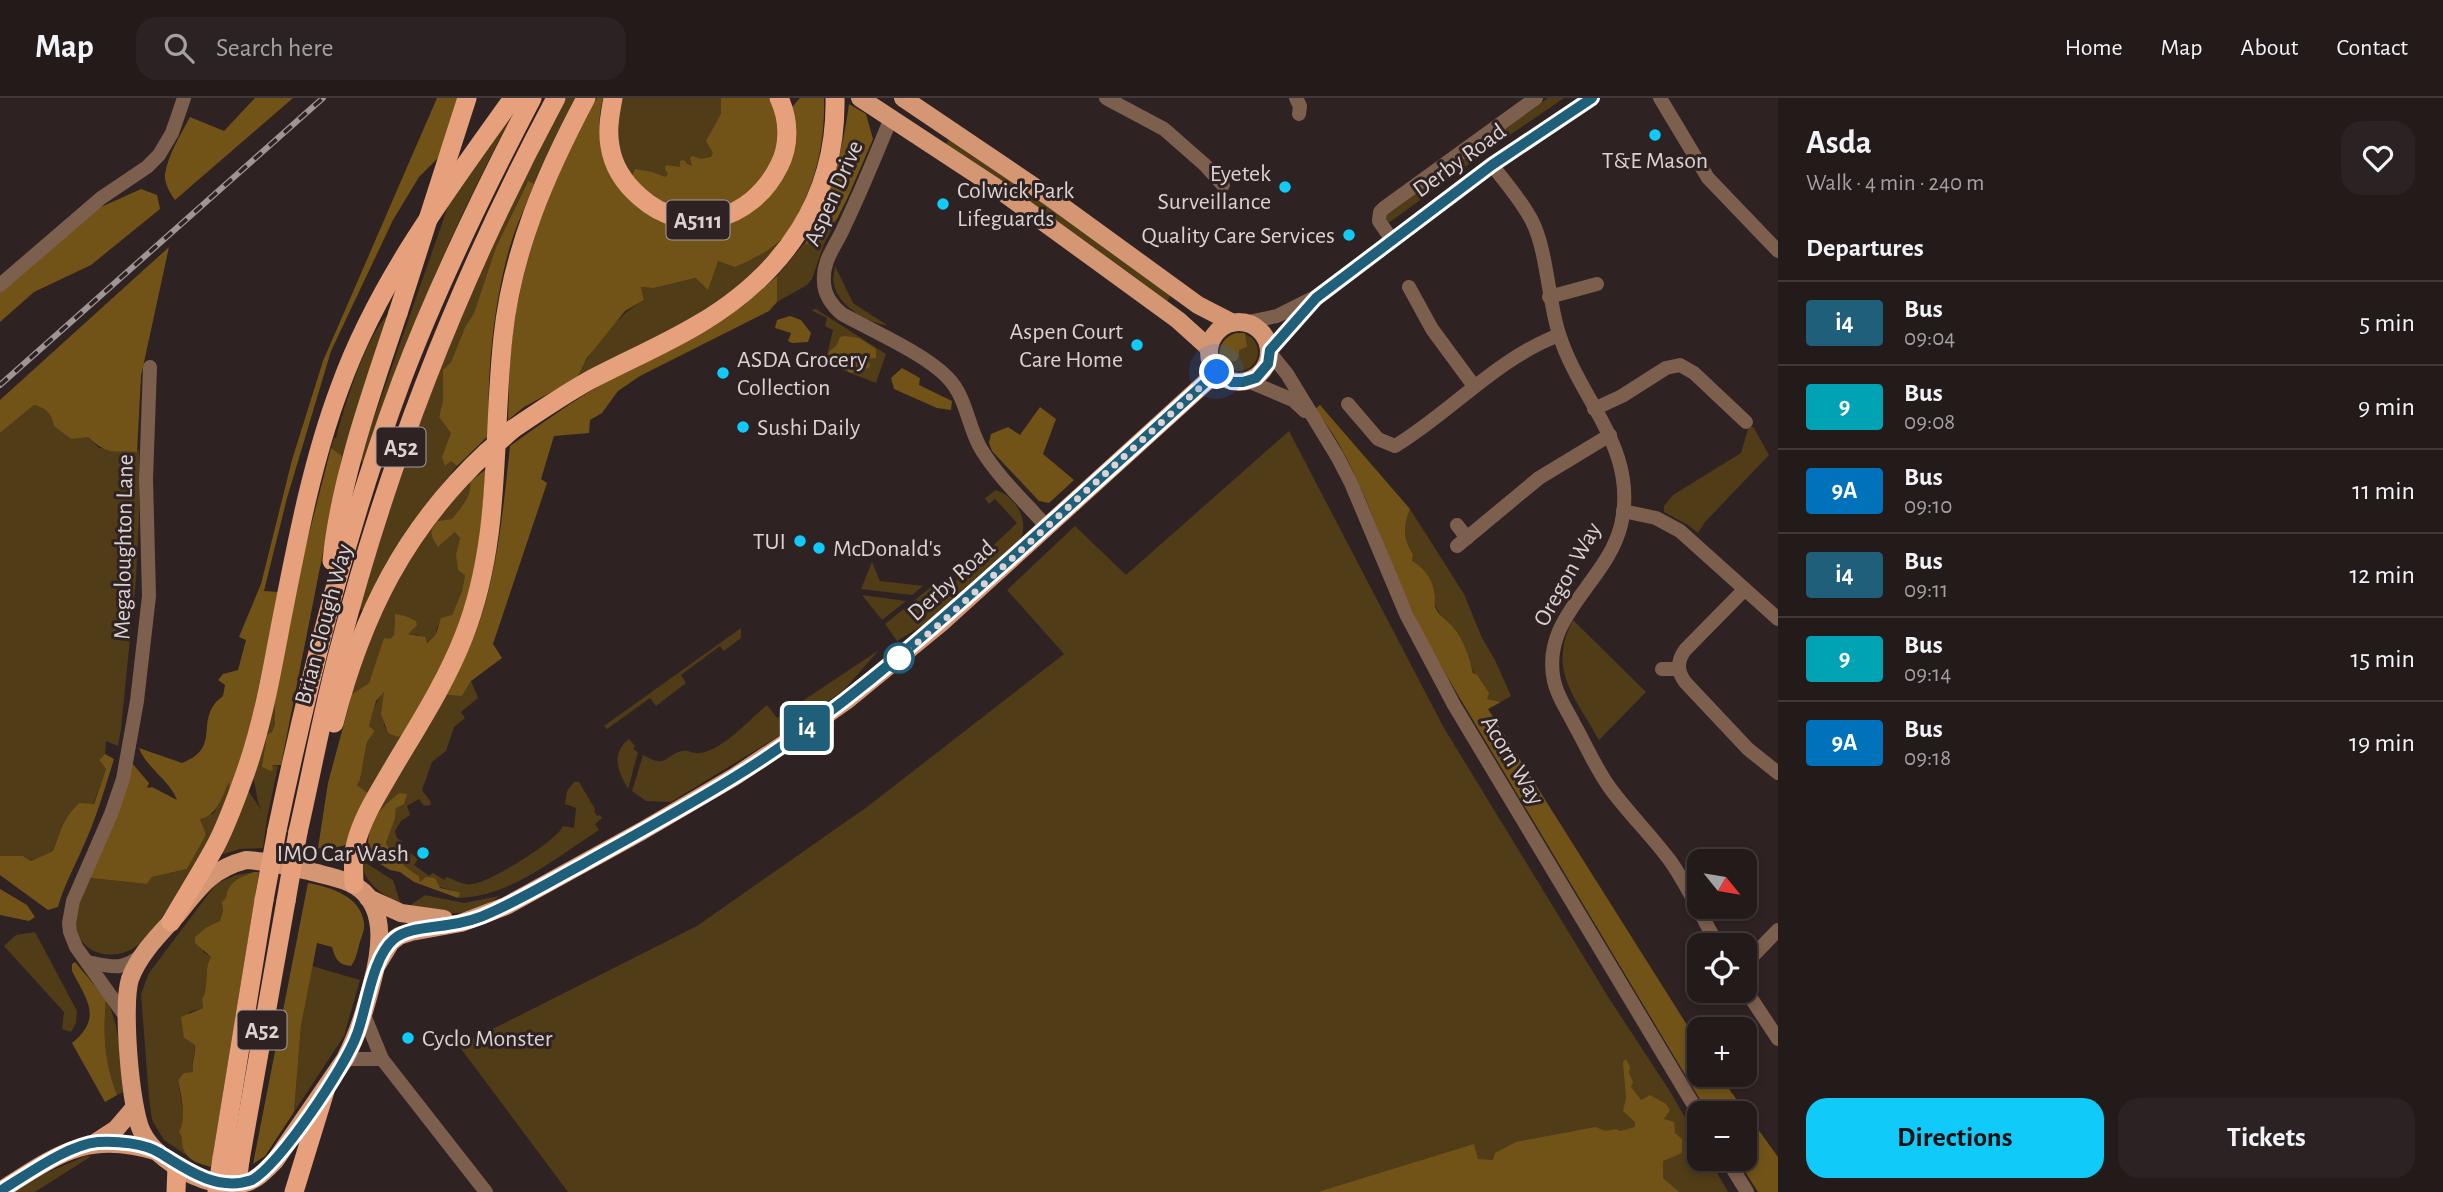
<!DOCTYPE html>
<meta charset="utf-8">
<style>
body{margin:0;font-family:"Alegreya Sans",sans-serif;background:#2b2323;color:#f1f3f6;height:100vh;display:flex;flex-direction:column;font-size:26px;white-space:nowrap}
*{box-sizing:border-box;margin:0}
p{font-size:23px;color:#a3a1a2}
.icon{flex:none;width:38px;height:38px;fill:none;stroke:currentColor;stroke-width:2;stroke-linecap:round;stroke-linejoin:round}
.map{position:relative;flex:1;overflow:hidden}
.details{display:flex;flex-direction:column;background:#231a1a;width:665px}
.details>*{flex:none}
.badge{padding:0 14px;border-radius:5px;font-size:24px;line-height:46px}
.needle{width:46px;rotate:120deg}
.buttons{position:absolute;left:1687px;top:751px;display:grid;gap:14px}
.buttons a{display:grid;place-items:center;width:70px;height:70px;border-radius:14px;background:#231a1a;box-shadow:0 4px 10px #0003,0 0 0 2px #403839;font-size:35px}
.you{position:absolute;width:35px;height:35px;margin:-18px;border:5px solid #fff;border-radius:50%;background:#1a73e8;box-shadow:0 0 0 10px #1a73e833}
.map>.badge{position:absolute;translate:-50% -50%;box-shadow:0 0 0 4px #fff}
h2{padding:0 28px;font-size:26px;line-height:63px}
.round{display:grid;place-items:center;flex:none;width:74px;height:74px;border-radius:21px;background:#2b2323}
.summary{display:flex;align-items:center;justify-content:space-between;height:119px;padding:0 28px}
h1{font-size:33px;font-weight:700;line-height:52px}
.primary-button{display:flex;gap:14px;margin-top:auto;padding:14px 28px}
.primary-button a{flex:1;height:80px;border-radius:21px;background:#10cafa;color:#111;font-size:28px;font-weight:700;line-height:80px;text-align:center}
.primary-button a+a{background:#2b2323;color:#f1f3f6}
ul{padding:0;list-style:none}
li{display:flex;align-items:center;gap:21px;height:84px;padding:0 28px;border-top:2px solid #403839}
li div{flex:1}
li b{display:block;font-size:26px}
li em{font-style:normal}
li .badge{min-width:77px;font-weight:700;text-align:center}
header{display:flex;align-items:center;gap:42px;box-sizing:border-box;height:98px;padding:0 35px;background:#231a1a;border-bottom:2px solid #403839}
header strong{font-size:33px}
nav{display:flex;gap:38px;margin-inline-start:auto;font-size:24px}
.search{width:490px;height:63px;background:#2b2323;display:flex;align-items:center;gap:18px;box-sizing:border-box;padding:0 24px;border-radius:21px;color:#a3a1a2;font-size:26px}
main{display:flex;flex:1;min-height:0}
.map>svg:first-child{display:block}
</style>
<header>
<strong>Map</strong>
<div class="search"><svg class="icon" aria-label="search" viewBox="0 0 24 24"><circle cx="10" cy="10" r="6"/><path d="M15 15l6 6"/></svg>Search here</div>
<nav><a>Home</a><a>Map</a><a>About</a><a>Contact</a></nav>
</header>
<main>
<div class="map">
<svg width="1778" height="1094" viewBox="0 0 1778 1094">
<rect width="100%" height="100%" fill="#2f2222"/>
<g fill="#503c17">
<path d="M521,0C483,72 446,146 417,222C399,269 383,316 366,363L362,364L360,359L369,334L451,100Z"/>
<path d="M566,0H580L534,86L527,84L496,149L474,215L465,229L451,264L443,273V302L439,319L452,335C447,347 446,359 457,368L409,429L365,513L359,511C411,334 477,162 566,0Z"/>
<path d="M621,0H769L771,67L634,84C616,47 613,42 621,0Z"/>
<path d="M1548,0H1564L1494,48L1390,124L1387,123L1386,115Z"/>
<path d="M951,39L1171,197L1165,206L945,47Z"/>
<path d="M837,121L824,146L812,181L807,187L777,204V178L806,143V146Z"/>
<path d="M784,141L739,189L689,222L577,280C592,249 615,219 644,202L641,189L654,190L697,180L718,162L753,161Z"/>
<path d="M835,168L853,205L887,227C869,226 841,209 835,190C832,183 834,176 835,168Z"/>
<path d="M816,211L886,256L876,285L825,265L833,232L825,228L827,220L811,212Z"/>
<path d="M388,217L342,358L331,350L334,340H336C344,310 366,237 388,217Z"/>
<circle cx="1239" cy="254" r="19"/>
<path d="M34,307C47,311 51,315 54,328L78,339H88L99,350L137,354L139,350V419L136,480L121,631L118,648L106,643L105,656L99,662L106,671L93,707L78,706C62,721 61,733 53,753L31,763L23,758H0V335Z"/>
<path d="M1749,328L1754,330L1769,357L1705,424L1698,435L1688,427L1664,414V408L1673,397L1741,355Z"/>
<path d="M1289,333L1444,630L1607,897L1671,995L1699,1044V1060L1709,1061L1728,1094H568L459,948L697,828L867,709L1064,556L1007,492L1075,428L1126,477Z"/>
<path d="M470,384C472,398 460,411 452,422L438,423V449L456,433L460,440L456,456L465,477L462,493L452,517L437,529L436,536L426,545L418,537L407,536L408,533L394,523V537L390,541L369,585L352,596L376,521L426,432Z"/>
<path d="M996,392C1015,399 1029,420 1021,440L925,526L897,543L885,526L931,489L948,490L1017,425L995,401L989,406L985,400Z"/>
<path d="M1410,411L1464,496L1482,540L1495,562L1511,598L1501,604L1486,601L1454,530L1442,519L1434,506L1435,495L1412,463L1413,456C1403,440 1403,429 1410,411Z"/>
<path d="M872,464L880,483L923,488L912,497L861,491Z"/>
<path d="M862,497L906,503L882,522Z"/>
<path d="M1573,522L1646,594L1599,642C1575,598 1547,572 1573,522Z"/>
<path d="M741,530V540L724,553L720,548L681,577L686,585L656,608L650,600L607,631L604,628Z"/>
<path d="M879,552L843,593L776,640L671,704L646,703L632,693L643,657C668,672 666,655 683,653C688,652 694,656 700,655C722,653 750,621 767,607L777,620Z"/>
<path d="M471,583L478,600L461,614L465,620L454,629L446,653L432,664L422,692L431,704L430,707L424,708L419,701L407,708L410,717L401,723L395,733L397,740L403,744L401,747L418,761L414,767L429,778L433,775L444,782L447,779C455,782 464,788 473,786C490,784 557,743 563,728L574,730L576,710L565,706L567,693L574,684H579L595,711L594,713L597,718L600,717L602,720L595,726L599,732L596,734C554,761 510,799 458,800L459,794L420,784L419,778C410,774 390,755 386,745L395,721L396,710L378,713L446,597L462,598Z"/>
<path d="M384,592V627L388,635L398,638L405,635L368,695L357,687L360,682L367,644L375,633L369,628C372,615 376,603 384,592Z"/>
<path d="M275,597L276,620L272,634V667L278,668L267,721L263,750L240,751L224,756L221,755L247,691L262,713C255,702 258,691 252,679Z"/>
<path d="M629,641L635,648L633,651L638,654L628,691C618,673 610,656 629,641Z"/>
<path d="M229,684H231C230,718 165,825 138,847C114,866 74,856 76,821C77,807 85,793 90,780L147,786L152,779L187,771L206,737L199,721L214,715Z"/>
<path d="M361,762L393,782L401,807C382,796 363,785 361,762Z"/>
<path d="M254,774C225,784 227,797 220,824L207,829L203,854L211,859C203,872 210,887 202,901L203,910L189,914L184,940L195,947C195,958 191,964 193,974L178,982L183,1013V1049L186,1057L164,1042L152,1022L149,1000L141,896L149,875L216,786L236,777Z"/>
<path d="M425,797L464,805L499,798C471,822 441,816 408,809Z"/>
<path d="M35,834L77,913L76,925L71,934L62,931L64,914L4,848L16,837Z"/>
<path d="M312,868L360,882L344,938L294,1014L301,928Z"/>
<path d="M106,901C121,929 120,963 123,994L117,997C104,962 103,938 106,901Z"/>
<path d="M88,1057L90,1059L35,1094H16L44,1076Z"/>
</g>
<g fill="#715318">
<path d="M255,0H293L175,102C170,95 164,85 165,76C168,57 181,36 190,19L224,33Z"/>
<path d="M437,0H458L440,58L419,79L393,122L331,253L287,400L264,493L279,494L246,647L230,694L229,684C222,699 217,718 200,721L206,737L187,771L152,779L147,786L90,780L116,720L132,665L149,685L147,690L152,689L177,702C169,681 147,671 139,650L182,665C224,649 192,621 223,598L225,587L218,582L223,576L238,572L246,542L239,539L261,486L292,362L323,263Z"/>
<path d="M597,0H603C590,50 612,98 658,122L755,111L776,89L792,9L800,0H824C825,43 817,81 796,120C791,127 788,137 781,142C768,154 751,162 735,169L718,163L708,192L696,180L654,190L641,189L644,202L625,213L587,260L577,280L524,309L508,322C509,295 509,268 512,242C522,155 555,75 597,0Z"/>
<path d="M721,0H769C772,6 776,13 778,20C790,76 728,127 675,110C669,107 660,106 655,102C646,96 639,87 631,80L635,71L652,74L665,79L668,76L665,71L666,67L680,69V63L684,62L687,66L692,68L690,60L692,58L701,61L711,59L713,55L706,43L721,16Z"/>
<path d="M849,6L866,16L873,41L847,101L837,121L806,147V143C831,100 842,56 849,6Z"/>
<path d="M528,83L534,86C527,105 518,123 512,142C495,194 485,282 490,336L457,368L451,363L445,368L442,359L451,335L439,319L443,302V272L451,264L465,229L474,215L496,149Z"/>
<path d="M141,91L157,97L160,111L91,167L34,194L0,224V193L101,109Z"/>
<path d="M169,149L141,278L137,354C113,353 107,357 88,339L71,341L54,328C51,315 47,311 34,307L0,335V302Z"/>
<path d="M777,178V204L769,213L640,278L618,293L602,315L590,322L589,335L554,338L541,381L547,385L493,546L502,560L471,583L462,598L446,597C460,570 474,543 483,513C499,460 504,403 510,348C541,326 571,304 604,285C666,250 724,228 777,178Z"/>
<path d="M790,218L801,222L811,235L808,244L792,245L788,243L791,235L775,230L777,222Z"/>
<path d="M1236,235H1245L1247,249L1239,252V258L1236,263L1225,264L1219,257C1220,245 1226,239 1236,235Z"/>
<path d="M845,238L859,240L876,251V260L867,261L870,267L869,270L850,275L843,267L829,264V254L837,247L840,239Z"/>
<path d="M902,270L920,280L919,287L952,303L951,312L937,310L894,291L891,280Z"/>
<path d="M1320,307L1410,411C1403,429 1403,440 1413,456L1412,463C1423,469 1432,480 1434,493C1436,498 1434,504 1435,509C1439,518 1447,522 1453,529C1464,542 1469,559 1473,575L1477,577L1489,595L1487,601L1501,604L1488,611L1699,946V976L1719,977L1778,1059V1094H1758L1737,1061L1745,1060V1015H1708L1458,597C1436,560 1416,523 1399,483C1373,424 1356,362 1315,311Z"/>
<path d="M1040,309L1056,321L1043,356L1074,382L1049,405L1039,403L992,353L989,345L991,336L1008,329L1020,337Z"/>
<path d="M331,350L342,358L281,667H272L273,671L271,673L262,669L267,637L272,634L275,625V597L302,463Z"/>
<path d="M486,371C482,413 480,457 469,499C456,547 429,591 405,635L398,639L388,635L381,616L384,594L376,603L369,628L375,633L367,644L360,682L357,687L368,695L350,746L325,752L318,750L328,685L352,596L369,585L384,540L390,541L394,537L395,516L405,518L416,523L417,527L408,536L425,539L427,545L436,536L441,520L452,517L462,493L465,477L458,472L456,456L460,440L455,434L438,449C431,438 428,434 438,423L452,421C460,411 472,398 470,384Z"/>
<path d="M105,656L114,661C105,690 96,721 83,749C74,770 64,787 58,809L48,812L0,777V758H23L31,763L53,753C61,733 62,721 79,705L94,706L106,671L99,662Z"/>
<path d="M399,695L407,696L404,706L396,710L395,721L386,745C390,755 410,774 419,778L420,784L426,779L435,780L440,790L459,794L460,796L458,800L414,784L400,774L390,772L369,759C365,727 375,715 399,695Z"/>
<path d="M254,774H259L211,1069C201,1066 187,1063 183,1050C181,1043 184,1040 179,1034C187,1022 181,996 178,982L184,975L193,974C191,964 196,957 195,947L184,940L181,919L203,910L202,901C210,887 203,872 211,859L195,845V839L207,829L220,823L223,812L222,804L226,800C228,784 240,779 254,774Z"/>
<path d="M308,785C330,789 361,798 364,825C365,832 361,840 359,847C357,855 356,861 351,868C338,867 335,860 332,849L317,845L301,928L294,1014L265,1058L253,1066Z"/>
<path d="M0,791L27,807L35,819L29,823L0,817Z"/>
<path d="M75,864L106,901C103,938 104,962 117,997L105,1004L72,945C103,920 87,902 72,873V866Z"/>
<path d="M1626,961L1630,969L1629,975L1633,984L1631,989L1641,1002L1650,997L1666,1006L1670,1012L1664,1021L1674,1024L1675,1035L1682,1041V1055L1663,1063V1080L1679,1094H1318L1474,1046L1478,1061L1493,1062L1495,1055L1516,1044L1595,1029L1606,1033L1616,1031L1620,1033L1635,1029V1024L1623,1013L1626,1000L1623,964Z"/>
</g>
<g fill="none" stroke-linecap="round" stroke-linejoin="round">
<g stroke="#7d5f4e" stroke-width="14">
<path d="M1106,0L1164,31L1205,67L1223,87"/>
<path d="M1296,0L1300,8L1299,16"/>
<path d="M1660,0L1708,80L1778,153"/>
<path d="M891,20C876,57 861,93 844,129C836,148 822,162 824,184C824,196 832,208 842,216C871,232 925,256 947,279C967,299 967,327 981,351C998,379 1025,404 1047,429"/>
<path d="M1492,67C1506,85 1522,103 1532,123C1547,152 1548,202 1559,236C1580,303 1639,351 1621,427C1607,485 1540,518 1554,583C1557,598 1567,612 1574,626C1586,647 1596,671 1610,690C1629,716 1652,738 1671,764C1689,790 1702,820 1718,847"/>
<path d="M1392,142L1379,123L1380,114L1384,110L1536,0"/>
<path d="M0,187L101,100L147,69L159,57L172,35L184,0"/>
<path d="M1409,189L1432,231L1474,288"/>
<path d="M1549,199L1597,186"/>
<path d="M1348,306L1378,341L1395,348C1451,314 1496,261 1559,237"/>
<path d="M1594,311L1622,298L1666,270L1680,267L1694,275L1746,324"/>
<path d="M1623,413L1656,420L1680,433L1778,521"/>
<path d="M1457,427L1467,440"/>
<path d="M1457,448L1539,380L1610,337"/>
<path d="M1744,492L1685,552C1677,563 1677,573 1685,584L1748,651L1778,675"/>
<path d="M1662,571H1679"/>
<path d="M88,864C113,869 121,873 142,857"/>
<path d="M1745,866L1778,832"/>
<path d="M1745,891L1778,941"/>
<path d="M364,917L382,961L486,1094"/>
<path d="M128,922L76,849L70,834L69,825L73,803L111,716L123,681L137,603L149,498L146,381L150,269"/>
<path d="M345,961H382"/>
</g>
<g stroke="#7d5f4e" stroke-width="14">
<path d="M1248,224L1277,218L1311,201"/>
<path d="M1270,252L1316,199L1492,67L1592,0"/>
<path d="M1270,255L1287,276L1337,358L1351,385L1406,516L1454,607L1699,1016"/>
<path d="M1248,283L1293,302L1305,313"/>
<path d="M1726,1060L1747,1094"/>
</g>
<g stroke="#d59674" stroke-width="18">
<path d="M860,0L994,88L1178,222L1209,250"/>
<path d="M903,0L1048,98L1198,207L1231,224"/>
<circle cx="1239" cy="254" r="30"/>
<path d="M246,762C268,763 288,769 309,773C323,777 337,779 350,785C389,803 381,852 372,885C365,912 358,936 345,961L275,1063C266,1072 257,1082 245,1085C212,1094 157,1065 142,1034C130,1010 122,906 130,881C139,856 160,836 177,817C199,790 211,771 246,762Z"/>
<path d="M368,800L401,815L444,821"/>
<path d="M377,867L391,844L399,838L411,834L461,825L506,808L642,733L734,679L805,632L846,603L941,525L1217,274"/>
<path d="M96,1044L116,1031L134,1010"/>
<path d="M0,1093C58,1056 88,1032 158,1054"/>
</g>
<g stroke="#e6a17c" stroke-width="19">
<path d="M613,0C610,16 607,32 610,48C613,68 625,86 640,99C687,141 752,123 779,68C790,47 789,21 779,0"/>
<path d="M513,331C538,314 563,297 590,282C626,263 664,247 699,226C784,176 837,100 835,0"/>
<path d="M332,463C340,381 372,293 398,215"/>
<path d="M334,625C362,517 405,430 487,354"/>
<path d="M277,732C309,580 347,429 401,284C438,186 484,92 532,0"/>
<path d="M298,734C312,673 323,612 339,552C389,360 462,175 556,0"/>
<path d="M354,786C354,774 352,761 355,749C361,721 379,694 394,668C419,626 446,584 464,538C502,441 492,340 503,239C512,153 546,75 586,0"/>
<path d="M171,824C186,798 202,773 216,747C228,724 237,698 246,673C262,627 271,578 280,530C296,449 311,366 340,289C379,182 448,91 513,0"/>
<path d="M222,1060L264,802"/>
<path d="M240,1062L286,803"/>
<path d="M176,1094L177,1068"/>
<path d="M294,1094L325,993"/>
</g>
<defs>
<path id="rail" d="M0,287L323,0"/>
</defs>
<use href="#rail" stroke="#9f9595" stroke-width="6"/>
<use href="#rail" stroke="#2f2222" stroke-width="3.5" stroke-dasharray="10" stroke-linecap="butt"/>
<g stroke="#e6a17c" stroke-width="19">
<path d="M398,215L467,0"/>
<path d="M487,354L513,331"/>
<path d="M264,802L277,732"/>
<path d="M286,803L298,734"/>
<path d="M217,1094L222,1060"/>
<path d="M236,1094L240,1062"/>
</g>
</g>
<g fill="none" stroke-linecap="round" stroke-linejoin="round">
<defs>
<path id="line" d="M0,1093C27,1077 67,1047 98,1044C117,1043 144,1045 160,1055C187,1072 218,1094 252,1082C280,1066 346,968 357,936C367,910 372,859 394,841C407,830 430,830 447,827C462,825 478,821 492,814C523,800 553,782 583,766C633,738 684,710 733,680C831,620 915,546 1000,470C1073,405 1145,340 1217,274L1232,284H1243L1256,280L1268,266L1270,252L1316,200L1492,67L1592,0"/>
</defs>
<use href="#line" stroke="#fff" stroke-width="16"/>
<use href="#line" stroke="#1f5f7a" stroke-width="10"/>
<path stroke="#dbd2d2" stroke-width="7" stroke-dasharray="0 12.6" d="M899,560L894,564L941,525L1217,274"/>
</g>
<g fill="#10cafa" stroke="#2f2222" stroke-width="2.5">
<circle cx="1655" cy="37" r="7"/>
<circle cx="1285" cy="89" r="7"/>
<circle cx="943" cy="106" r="7"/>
<circle cx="1349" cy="137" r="7"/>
<circle cx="1137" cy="247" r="7"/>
<circle cx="723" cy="275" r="7"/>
<circle cx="743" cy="329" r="7"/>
<circle cx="800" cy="443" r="7"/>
<circle cx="819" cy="450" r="7"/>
<circle cx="423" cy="755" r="7"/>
<circle cx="408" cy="940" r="7"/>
</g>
<circle fill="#fff" stroke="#1f5f7a" stroke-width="3.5" cx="899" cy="560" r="14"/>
<g text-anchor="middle" stroke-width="6" stroke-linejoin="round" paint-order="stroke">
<g fill="#2f2222" stroke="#a79d9d" stroke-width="2">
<rect x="666.5" y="102.5" width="63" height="39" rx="5"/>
<rect x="376.5" y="329.5" width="49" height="39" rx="5"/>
<rect x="237.5" y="912.5" width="49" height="39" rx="5"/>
</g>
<g font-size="23" font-weight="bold" fill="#dbd2d2">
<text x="698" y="130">A5111</text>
<text x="401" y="357">A52</text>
<text x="262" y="940">A52</text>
</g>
<g font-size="24" fill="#dbd2d2" stroke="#2f2222">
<text transform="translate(1459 62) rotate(-36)" y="8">Derby Road</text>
<text transform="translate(833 95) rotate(-66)" y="8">Aspen Drive</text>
<text transform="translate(123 449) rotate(-89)" y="8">Megaloughton Lane</text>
<text transform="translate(1567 476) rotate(-61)" y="8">Oregon Way</text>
<text transform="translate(951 482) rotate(-42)" y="8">Derby Road</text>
<text transform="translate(323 526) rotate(-75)" y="8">Brian Clough Way</text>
<text transform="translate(1513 662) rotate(59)" y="8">Acorn Way</text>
</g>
<g font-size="24" fill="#dbd2d2" stroke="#2f2222" text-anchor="end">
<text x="1655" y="70" text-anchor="middle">T&amp;E Mason</text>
<text x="1271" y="83">Eyetek<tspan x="1271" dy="28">Surveillance</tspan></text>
<text x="957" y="100" text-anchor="start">Colwick Park<tspan x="957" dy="28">Lifeguards</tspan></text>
<text x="1335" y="145">Quality Care Services</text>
<text x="1123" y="241">Aspen Court<tspan x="1123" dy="28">Care Home</tspan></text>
<text x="737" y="269" text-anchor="start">ASDA Grocery<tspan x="737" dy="28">Collection</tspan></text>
<text x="757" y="337" text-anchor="start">Sushi Daily</text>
<text x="786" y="451">TUI</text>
<text x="833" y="458" text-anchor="start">McDonald's</text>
<text x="409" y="763">IMO Car Wash</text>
<text x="422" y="948" text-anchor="start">Cyclo Monster</text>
</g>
</g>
</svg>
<div class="buttons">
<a><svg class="needle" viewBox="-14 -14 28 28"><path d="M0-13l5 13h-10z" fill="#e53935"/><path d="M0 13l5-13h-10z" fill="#a3a1a2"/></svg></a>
<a><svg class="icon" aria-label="locate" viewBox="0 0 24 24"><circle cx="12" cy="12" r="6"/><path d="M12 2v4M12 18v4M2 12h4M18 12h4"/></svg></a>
<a>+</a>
<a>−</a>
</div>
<div class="you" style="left:1217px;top:274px"></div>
<b class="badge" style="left:807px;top:630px;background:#1f5f7a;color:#fff">i4</b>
</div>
<section class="details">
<div class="summary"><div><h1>Asda</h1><p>Walk · 4 min · 240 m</p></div><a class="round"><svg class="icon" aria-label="heart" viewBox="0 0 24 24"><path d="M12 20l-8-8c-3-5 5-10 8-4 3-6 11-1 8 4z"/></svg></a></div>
<h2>Departures</h2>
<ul>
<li><span class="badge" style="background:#1f5f7a;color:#fff">i4</span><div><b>Bus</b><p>09:04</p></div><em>5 min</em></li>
<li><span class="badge" style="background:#00a3b4;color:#fff">9</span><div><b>Bus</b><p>09:08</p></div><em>9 min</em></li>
<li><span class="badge" style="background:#0072bc;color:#fff">9A</span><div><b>Bus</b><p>09:10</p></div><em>11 min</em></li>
<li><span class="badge" style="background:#1f5f7a;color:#fff">i4</span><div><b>Bus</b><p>09:11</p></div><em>12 min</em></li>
<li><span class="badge" style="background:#00a3b4;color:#fff">9</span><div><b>Bus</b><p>09:14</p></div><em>15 min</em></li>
<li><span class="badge" style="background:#0072bc;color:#fff">9A</span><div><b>Bus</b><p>09:18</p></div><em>19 min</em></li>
</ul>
<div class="primary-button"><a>Directions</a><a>Tickets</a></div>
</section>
</main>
